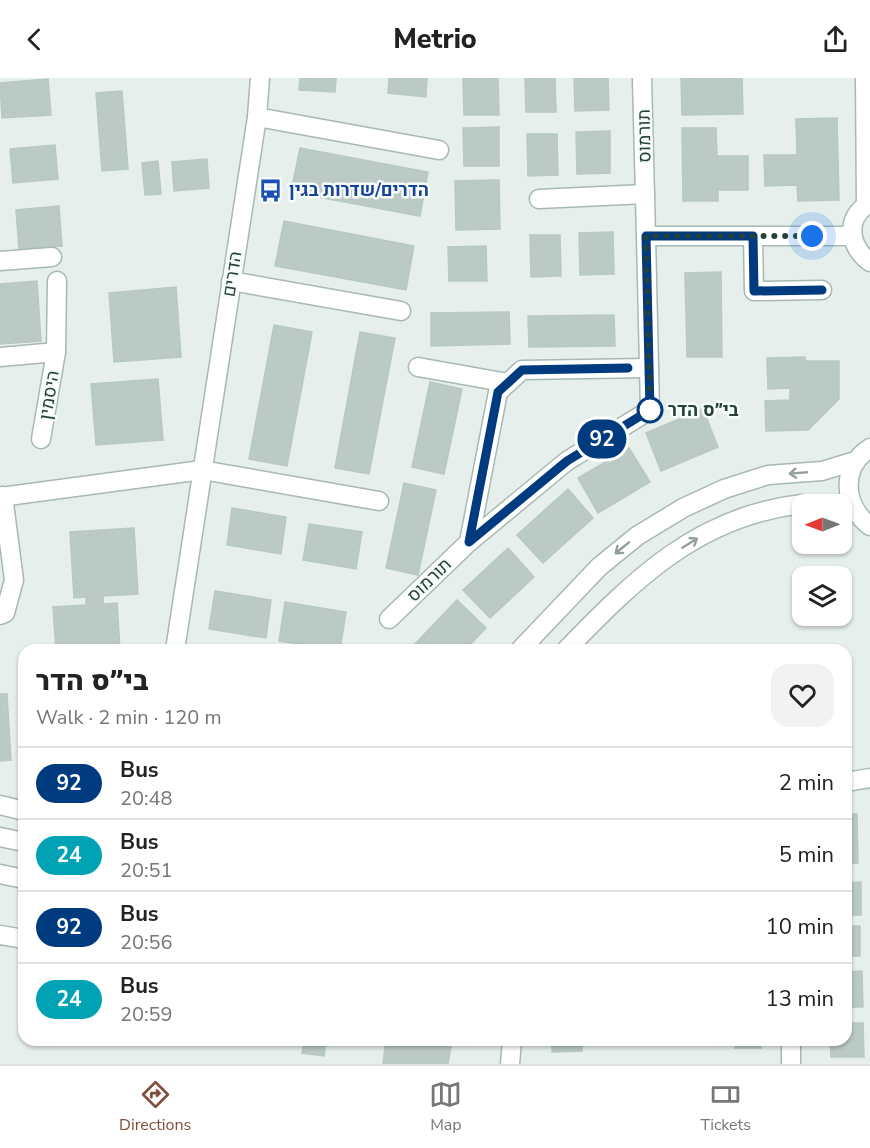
<!DOCTYPE html>
<meta charset="utf-8">
<style>
body{margin:0;font-family:"Nunito Sans",Heebo,sans-serif;background:#f2f2f2;color:#222;height:100vh;display:flex;flex-direction:column;font-size:22px;white-space:nowrap}
*{box-sizing:border-box;margin:0}
p{font-size:20px;color:#767676}
.icon{flex:none;width:33px;height:33px;fill:none;stroke:currentColor;stroke-width:2;stroke-linecap:round;stroke-linejoin:round}
.map{position:relative;flex:1;overflow:hidden}
.details{position:absolute;left:18px;top:566px;width:834px;height:402px;display:flex;flex-direction:column;background:#fff;border-radius:18px;box-shadow:0 2px 4px #0004}
.details>*{flex:none}
.badge{padding:0 12px;border-radius:20px;font-size:21px;line-height:39px}
.needle{width:39px;rotate:269deg}
.controls{position:absolute;left:792px;top:416px;display:grid;gap:12px}
.controls a{display:grid;place-items:center;width:60px;height:60px;border-radius:12px;background:#fff;box-shadow:0 2px 4px #0004;font-size:30px}
.you{position:absolute;width:30px;height:30px;margin:-15px;border:4px solid #fff;border-radius:50%;background:#1a73e8;box-shadow:0 0 0 9px #1a73e833}
.map>.badge{position:absolute;translate:-50% -50%;box-shadow:0 0 0 3px #fff}
.round{display:grid;place-items:center;flex:none;width:63px;height:63px;border-radius:18px;background:#f2f2f2}
.overview{display:flex;align-items:center;justify-content:space-between;height:102px;padding:0 18px}
h1{font-size:28px;font-weight:800;line-height:45px}
ul{padding:0;list-style:none}
li{display:flex;align-items:center;gap:18px;height:72px;padding:0 18px;border-top:2px solid #e0e0e0}
li div{flex:1}
li b{display:block;font-size:22px}
li em{font-style:normal}
li .badge{min-width:66px;font-weight:700;text-align:center}
header{display:flex;justify-content:space-between;align-items:center;height:78px;padding:0 18px;background:#fff;font-size:27px;font-weight:800}
.menu{display:flex;justify-content:space-around;align-items:center;height:84px;border-top:2px solid #e0e0e0;background:#fff;font-size:16px;color:#767676}
.menu a{display:grid;justify-items:center;gap:3px}
.menu .selected{color:#804e3d}
.map>svg:first-child{display:block}
</style>
<header><svg class="icon" aria-label="back" viewBox="0 0 24 24"><path d="M15 5l-7 7 7 7"/></svg>Metrio<svg class="icon" aria-label="share" viewBox="0 0 24 24"><path d="M12 15V3M7 8l5-5 5 5M5 13v7h14v-7"/></svg></header>
<div class="map">
<svg width="870" height="986" viewBox="0 0 870 986">
<rect width="100%" height="100%" fill="#e6efeb"/>
<g fill="#bbcac4" stroke="#b8c9c2" stroke-width="1.5">
<path d="M300,0H336L335,14L299,12Z"/>
<path d="M389,0H427L426,19L388,15Z"/>
<path d="M463,0H498L499,37H464Z"/>
<path d="M525,0H555L556,34H526Z"/>
<path d="M574,0H608L609,32L575,33Z"/>
<path d="M681,0H742L743,36L682,37Z"/>
<path d="M48,1L51,37L2,40L0,5Z"/>
<path d="M122,13L128,91L102,93L96,15Z"/>
<path d="M837,40L839,122L798,123L797,107L765,108L764,77H797L796,41Z"/>
<path d="M499,49V88H464L463,50Z"/>
<path d="M682,50H716L717,78H748V112H718V123H683Z"/>
<path d="M610,53V95L577,96L576,54Z"/>
<path d="M527,56H557L558,97L528,98Z"/>
<path d="M55,67L58,101L13,105L10,71Z"/>
<path d="M300,70L428,94L420,138L291,114Z"/>
<path d="M207,81L209,110L174,113L172,84Z"/>
<path d="M158,83L161,116L145,117L142,85Z"/>
<path d="M499,102L500,151L456,152L455,103Z"/>
<path d="M59,128L62,168L19,171L16,132Z"/>
<path d="M284,143L414,168L406,212L275,188Z"/>
<path d="M613,154L614,196L580,197L579,155Z"/>
<path d="M530,157H560L561,198L531,199Z"/>
<path d="M486,168L487,203H449L448,169Z"/>
<path d="M721,194L722,279H687L685,195Z"/>
<path d="M37,203L41,263L0,266V206Z"/>
<path d="M176,209L181,279L114,284L109,215Z"/>
<path d="M509,234L510,266L431,268V235Z"/>
<path d="M614,237L615,268L529,269L528,238Z"/>
<path d="M274,247L312,254L287,388L249,381Z"/>
<path d="M360,254L395,260L369,396L335,390Z"/>
<path d="M805,279V283H839V321L808,352L766,353L765,323L790,322V310L768,311L767,280Z"/>
<path d="M158,301L163,362L96,367L91,306Z"/>
<path d="M430,304L462,311L444,396L412,389Z"/>
<path d="M703,331L718,369L661,393L646,355Z"/>
<path d="M629,370L650,404L598,435L578,400Z"/>
<path d="M404,405L436,412L418,497L386,490Z"/>
<path d="M568,411L593,440L543,485L517,457Z"/>
<path d="M232,430L286,439L281,476L227,467Z"/>
<path d="M309,446L362,454L356,491L303,482Z"/>
<path d="M134,450L138,516L103,518V526L117,525L120,572H56L53,529L86,527V519L74,520L70,454Z"/>
<path d="M508,470L534,499L490,540L463,512Z"/>
<path d="M215,513L271,522L266,560L209,551Z"/>
<path d="M457,522L486,550L465,572H417L413,568Z"/>
<path d="M285,524L346,534L340,572L279,563Z"/>
<path d="M0,616H7L11,682L0,683Z"/>
<path d="M846,736H857L858,785L846,786Z"/>
<path d="M861,804V837H846V805Z"/>
<rect x="846" y="848" width="14" height="30"/>
<path d="M862,893L863,929H846V894Z"/>
<path d="M846,945H863L864,979H831L830,962H846Z"/>
<path d="M304,962H326L324,978L302,975Z"/>
<path d="M386,962H452L448,986H383Z"/>
<path d="M552,962H582V973L552,974Z"/>
<path d="M614,962H647V965L614,966Z"/>
<path d="M691,962H719V966L691,967Z"/>
<rect x="735" y="962" width="26" height="8"/>
</g>
<g fill="none" stroke-linecap="round" stroke-linejoin="round">
<defs>
<g id="minor">
<path d="M642,0L646,158H852"/>
<path d="M865,0L866,127"/>
<path d="M257,39L439,72"/>
<path d="M539,121L645,116"/>
<path d="M870,125C844,139 849,169 870,184"/>
<path d="M753,158L754,213L822,212"/>
<path d="M0,183L52,179"/>
<path d="M231,203L401,233"/>
<path d="M0,279L56,274"/>
<path d="M418,289L508,305"/>
<path d="M41,361L56,274L57,203"/>
<path d="M870,370C840,389 843,428 870,448"/>
<path d="M0,419L202,392L379,423"/>
<path d="M469,464L498,314L522,292L649,290"/>
<path d="M0,537L5,535L14,502L3,418"/>
<path d="M389,541L469,464L567,383L650,332L646,158"/>
<path d="M175,572L257,39L260,0"/>
<path d="M520,572L599,489L637,458L683,430L724,411L768,397L822,393L855,383"/>
<path d="M566,572C636,500 698,438 802,426"/>
<path d="M846,704L870,700"/>
<path d="M0,727L24,733"/>
<path d="M0,759L24,764"/>
<path d="M0,796L24,801"/>
<path d="M0,857L24,861"/>
<path d="M791,962V986"/>
<path d="M510,986L512,962"/>
</g>
</defs>
<use href="#minor" stroke="#a8b8b2" stroke-width="21"/>
<use href="#minor" stroke="#fff" stroke-width="18"/>
</g>
<defs><path id="oneway-shaft" d="M-6 0H5M1.5-3L5.5 0L1.5 3" fill="none" stroke-width="1.6" stroke-linecap="round" stroke-linejoin="round" transform="scale(1.5)"/></defs>
<g stroke="#92a09c">
<use href="#oneway-shaft" transform="translate(798 395) rotate(175)"/>
<use href="#oneway-shaft" transform="translate(690 465) rotate(-32)"/>
<use href="#oneway-shaft" transform="translate(622 470) rotate(141)"/>
</g>
<g fill="none" stroke-linecap="round" stroke-linejoin="round">
<defs>
<path id="line" d="M628,290L522,292L498,314L469,464L567,383L650,332L646,158H753L754,213L822,212"/>
</defs>
<use href="#line" stroke="#fff" stroke-width="14"/>
<use href="#line" stroke="#003b80" stroke-width="9"/>
<path stroke="#24423a" stroke-width="6" stroke-dasharray="0 10.8" d="M650,332L646,158H812"/>
</g>
<defs>
<symbol id="bus-bare" viewBox="-9 -9 18 18"><path d="M-5-6H5V4H4V6H2V4H-2V6H-4V4H-5ZM-3.5-4V0h7V-4ZM-3.5 1.2v1.5H-2V1.2ZM2 1.2v1.5H3.5V1.2Z" fill="#1a4fb4" stroke="#f7fbf9" stroke-width="2.5" paint-order="stroke"/></symbol>
</defs>
<g fill-rule="evenodd">
<use href="#bus-bare" x="254" y="96" width="33" height="33"/>
</g>
<circle fill="#fff" stroke="#003b80" stroke-width="3" cx="650" cy="332" r="12"/>
<g text-anchor="middle" stroke-width="5" stroke-linejoin="round" paint-order="stroke">
<g font-size="18" fill="#24423a" stroke="#f7fbf9">
<text transform="translate(644 58) rotate(-91)" y="6">תורמוס</text>
<text transform="translate(232 196) rotate(-81)" y="6">הדרים</text>
<text transform="translate(49 317) rotate(-81)" y="6">היסמין</text>
<text transform="translate(429 502) rotate(-44)" y="6">תורמוס</text>
</g>
<g font-size="18" font-weight="bold" fill="#164399" stroke="#f7fbf9" text-anchor="start">
<text x="289" y="118">הדרים/שדרות בגין</text>
</g>
<g font-size="18" font-weight="bold" fill="#24423a" stroke="#f7fbf9" text-anchor="start">
<text x="668" y="338">בי״ס הדר</text>
</g>
</g>
</svg>
<div class="controls">
<a><svg class="needle" viewBox="-14 -14 28 28"><path d="M0-13l5 13h-10z" fill="#e53935"/><path d="M0 13l5-13h-10z" fill="#767676"/></svg></a>
<a><svg class="icon" aria-label="layers" viewBox="0 0 24 24"><path d="M12 4l9 5-9 5-9-5zM3 14l9 5 9-5"/></svg></a>
</div>
<div class="you" style="left:812px;top:158px"></div>
<b class="badge" style="left:602px;top:361px;background:#003b80;color:#fff">92</b>
<section class="details">
<div class="overview"><div><h1>בי״ס הדר</h1><p>Walk · 2 min · 120 m</p></div><a class="round"><svg class="icon" aria-label="heart" viewBox="0 0 24 24"><path d="M12 20l-8-8c-3-5 5-10 8-4 3-6 11-1 8 4z"/></svg></a></div>
<ul>
<li><span class="badge" style="background:#003b80;color:#fff">92</span><div><b>Bus</b><p>20:48</p></div><em>2 min</em></li>
<li><span class="badge" style="background:#00a3b4;color:#fff">24</span><div><b>Bus</b><p>20:51</p></div><em>5 min</em></li>
<li><span class="badge" style="background:#003b80;color:#fff">92</span><div><b>Bus</b><p>20:56</p></div><em>10 min</em></li>
<li><span class="badge" style="background:#00a3b4;color:#fff">24</span><div><b>Bus</b><p>20:59</p></div><em>13 min</em></li>
</ul>
</section>
</div>
<nav class="menu">
<a class="selected"><svg class="icon" aria-label="directions" viewBox="0 0 24 24"><path d="M12 3l9 9-9 9-9-9zM9 14v-3h6M13 9l2 2-2 2"/></svg>Directions</a>
<a><svg class="icon" aria-label="map" viewBox="0 0 24 24"><path d="M3 6l6-2 6 2 6-2v14l-6 2-6-2-6 2zM9 4v14M15 6v14"/></svg>Map</a>
<a><svg class="icon" aria-label="tickets" viewBox="0 0 24 24"><path d="M3 7h18v10H3zM15 7v10"/></svg>Tickets</a>
</nav>
